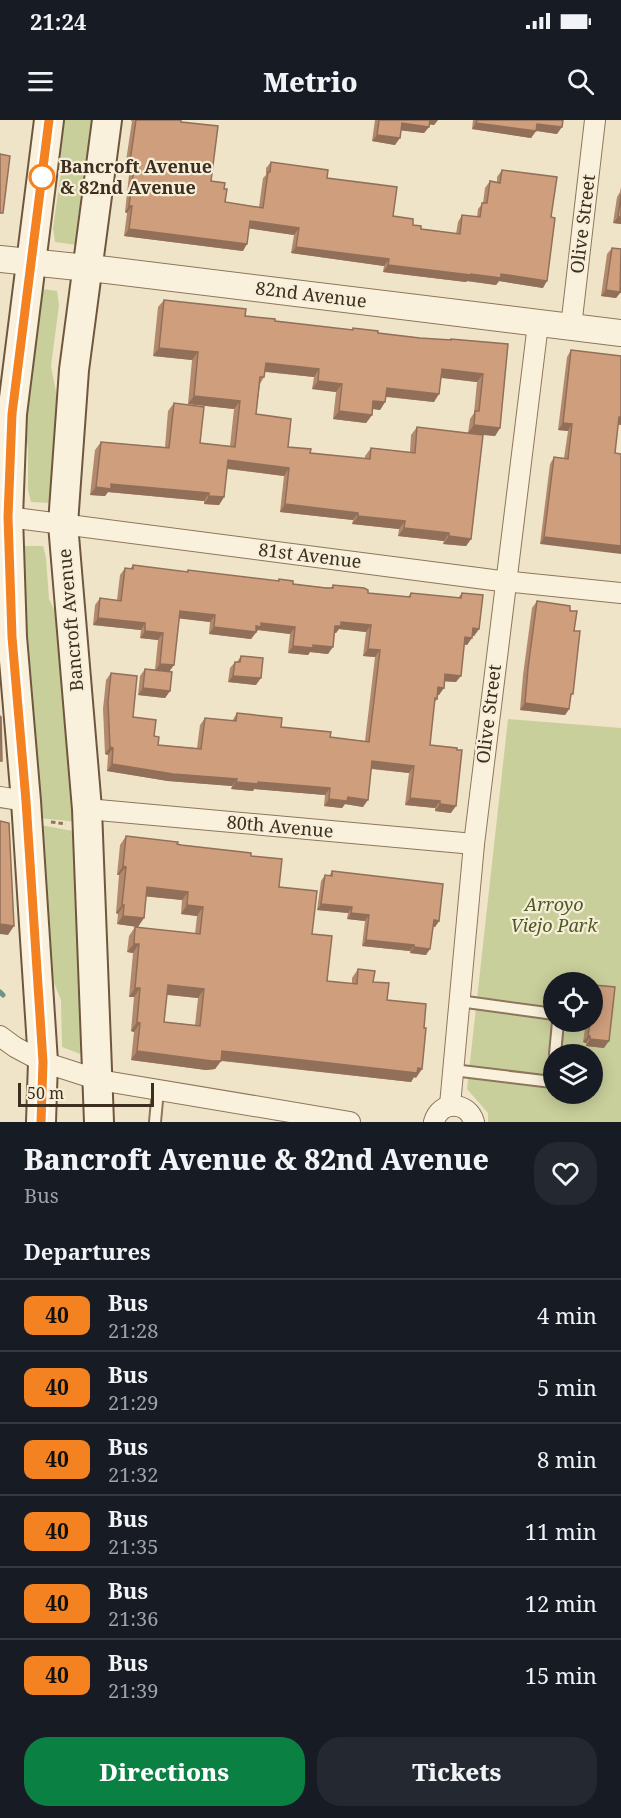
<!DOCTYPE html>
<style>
body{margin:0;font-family:"Noto Serif",serif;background:#242831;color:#f1f3f6;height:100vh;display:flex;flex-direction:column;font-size:22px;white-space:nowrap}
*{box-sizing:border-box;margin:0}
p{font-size:20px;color:#9ea1a6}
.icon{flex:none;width:33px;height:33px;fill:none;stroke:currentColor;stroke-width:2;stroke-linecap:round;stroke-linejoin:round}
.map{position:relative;height:1002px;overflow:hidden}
.details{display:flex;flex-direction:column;background:#171b24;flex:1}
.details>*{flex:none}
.badge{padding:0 12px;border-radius:9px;font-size:21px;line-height:39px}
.fabs{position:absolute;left:543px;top:852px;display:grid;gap:12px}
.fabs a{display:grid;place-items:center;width:60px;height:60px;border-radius:50%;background:#171b24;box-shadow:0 3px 15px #0003;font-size:30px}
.scale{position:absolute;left:18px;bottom:15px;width:136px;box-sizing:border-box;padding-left:6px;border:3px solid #3d2e20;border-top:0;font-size:16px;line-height:21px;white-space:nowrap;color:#3d2e20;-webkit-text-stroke:4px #f7eed8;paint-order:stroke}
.map>.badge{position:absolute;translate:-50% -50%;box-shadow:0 0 0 3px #fff}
h2{padding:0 24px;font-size:22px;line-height:54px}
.round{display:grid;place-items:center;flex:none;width:63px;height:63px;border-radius:24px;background:#242831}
.headline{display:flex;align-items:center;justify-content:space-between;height:102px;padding:0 24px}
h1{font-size:28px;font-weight:800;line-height:45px}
.cta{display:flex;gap:12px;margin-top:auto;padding:12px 24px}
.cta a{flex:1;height:69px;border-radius:24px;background:#0b8043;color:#fff;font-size:24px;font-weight:800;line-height:69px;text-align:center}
.cta a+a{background:#242831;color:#f1f3f6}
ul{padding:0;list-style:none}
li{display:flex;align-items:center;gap:18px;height:72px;padding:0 24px;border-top:2px solid #363941}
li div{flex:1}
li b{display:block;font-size:22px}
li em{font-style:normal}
li .badge{min-width:66px;font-weight:700;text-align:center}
.status{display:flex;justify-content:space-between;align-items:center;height:42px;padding:0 30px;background:#171b24;direction:ltr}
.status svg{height:16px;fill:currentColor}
header{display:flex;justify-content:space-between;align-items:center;height:78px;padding:0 24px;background:#171b24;font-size:27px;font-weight:800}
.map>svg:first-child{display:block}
</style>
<div class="status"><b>21:24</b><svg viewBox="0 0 49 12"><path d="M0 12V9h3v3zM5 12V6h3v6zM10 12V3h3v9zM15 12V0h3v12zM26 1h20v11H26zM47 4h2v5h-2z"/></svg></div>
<header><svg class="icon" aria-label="menu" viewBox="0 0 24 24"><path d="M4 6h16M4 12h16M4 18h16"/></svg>Metrio<svg class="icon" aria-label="search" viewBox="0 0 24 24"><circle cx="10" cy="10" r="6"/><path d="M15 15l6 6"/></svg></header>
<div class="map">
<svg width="621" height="1002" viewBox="0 0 621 1002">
<rect width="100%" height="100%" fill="#f0e4c8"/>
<g fill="#c9cf9b" fill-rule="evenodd">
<path d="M58,0H94L77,125L55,122L53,108L62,45L56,13Z"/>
<path d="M35,168L57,171L59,185L51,246L58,282L52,383L31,382L28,370V328L21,291Z"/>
<path d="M21,426H43L46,438L49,479L57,495L77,702L39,698L19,433Z"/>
<path d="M508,599L621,608V1002H488V993L467,969ZM554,862H592V902H554ZM554,934H592V974H554Z"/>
<path d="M40,705L79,712L88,937L62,927L61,880L50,853Z"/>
</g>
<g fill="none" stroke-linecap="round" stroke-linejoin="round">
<path stroke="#6f938a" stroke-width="5" d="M0,872L3,875"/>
<defs>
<g id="service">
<path d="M459,881L554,894"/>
<path d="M555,934L558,902"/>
<path d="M453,950L552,962L554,945"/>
<path d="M155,1002L158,970"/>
</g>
<g id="minor">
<path d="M571,207L595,0"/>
<path d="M0,396L493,460L621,473"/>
<path d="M0,677L26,681"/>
<path d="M87,689L474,724"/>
<path d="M0,916L15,927L43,942L99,960L350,1002"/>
<path d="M450,985L474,724L538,204"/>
<path d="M434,1002C440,980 468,981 474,1002"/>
</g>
<path id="tertiary" d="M0,139L107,150L621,213"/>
<g id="secondary">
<path d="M41,1002L43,942L26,681L12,517L8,397L12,294L49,0"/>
<path d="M99,1002L87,689L63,404L74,250L107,0"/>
</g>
</defs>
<use href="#service" stroke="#8d765c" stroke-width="14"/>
<use href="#minor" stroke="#8d765c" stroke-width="22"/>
<use href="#tertiary" stroke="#8d765c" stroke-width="28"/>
<use href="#secondary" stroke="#6f573f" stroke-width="32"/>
<path stroke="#8d765c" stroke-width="3" stroke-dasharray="4.5 3" stroke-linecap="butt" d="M51,702L66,704"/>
<use href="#service" stroke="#faf1dc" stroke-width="10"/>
<use href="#minor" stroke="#faf1dc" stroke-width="20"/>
<use href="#tertiary" stroke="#faf1dc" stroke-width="26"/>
<use href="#secondary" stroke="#faf1dc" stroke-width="28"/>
</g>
<g fill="#b2896c" fill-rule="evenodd">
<path d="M131,0H181V2L211,61L224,69L225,82L259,87L263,58L266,55V48L271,42L327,58L393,96L421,109L456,114L458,102L462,95L477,97L478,89L483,83L485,68L490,61L497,62V57L502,50L543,168L499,161L496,165L467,161L466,162L383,152L384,146L291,133L294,115L249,108L243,131L124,116L127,93L125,92L129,55L124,54L132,1H131Z"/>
<path d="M375,0H438L434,5L430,4L429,7L424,13L401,10L395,25L372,21Z"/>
<path d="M473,0H563L557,14L536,11L531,18L472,9Z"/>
<path d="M621,67V104L613,103L617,77L620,72Z"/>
<path d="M612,128L621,173H620L616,178L601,176L607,134Z"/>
<path d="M164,180L275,201L352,210L353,208L378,213L420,218L450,220L451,219L508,224L500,308L495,316L483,315L471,419L466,426L443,424L444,421L398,416L399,409L352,404L353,400L280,392L284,356L227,349L224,377L219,385L204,384V381L108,372L105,376L90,375L95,330L101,322L165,327L168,291L174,283L200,323L230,326L234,289L188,284L192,240L153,236L158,187ZM265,252L314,257L312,269L336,272L333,299L366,303L372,295V289L380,290L385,282L386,277L434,282L441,258L477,262L474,293L470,299L468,313L417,307L411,315L410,332L371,328L365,336V339L310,333L288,327L256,294L260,264L264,257Z"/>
<path d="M571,230L621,236V305L618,304L615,333L540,424L550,344L554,337L564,338L568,311L558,310L567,237Z"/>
<path d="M133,445L187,452L188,450L278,461L279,459L293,464L331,468L333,465L368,473L408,477L411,473L458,478L462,473L479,509L474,516H472L467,525L464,524L456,562L444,561L439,575H438L437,579L434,583L430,625L451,693L435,691V688L405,685L409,653L371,649L363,687L345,684L342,688L324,686L325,675L254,669L253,671L231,669L232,666L168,661L107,651L108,635L105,634L103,589L106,560L111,553L133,597L154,616L158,625L197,628L200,605L205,598L232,601L237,593L281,607L330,617L365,621L375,537L363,536L366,512L339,509L336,513H334L328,534L310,532L308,535L288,533L290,514L258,510L251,519L209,514L210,502L179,498L169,552L170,571L165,578L138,575L140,556L145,549L155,550L158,520L140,518L141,510L93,505L95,485L100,478L117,480L120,455L125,448L130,449Z"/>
<path d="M537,481L574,511L571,577L569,589L565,595L520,590L523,555L532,488Z"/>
<path d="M241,536L256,565L228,562L230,548L235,542H237Z"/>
<path d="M126,716L251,736L279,767L312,814L327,861L352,864V858L358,849L373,862L387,880L416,958L414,957L411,962L221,941L215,949L206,950L131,940L134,912L131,911L134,877H129L133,833L127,832L129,816L135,807L195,814L197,796L181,794L182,780L146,776L138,807L117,804L118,794L116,793L119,755H117L120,725ZM167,875L198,878L195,905L164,902Z"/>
<path d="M332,751L439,801L435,807L433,806L426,835L410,833V831L362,826L365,801L347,799L348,793L317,790L321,761L325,755L329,756Z"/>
<path d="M594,865L604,928L586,926V923L583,922L586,902H592V867Z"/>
</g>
<g fill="#916f58">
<path d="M428,0H438L434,5L426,4Z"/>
<path d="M402,3L429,7L424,13L397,10Z"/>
<path d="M476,3L536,11L531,18L472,9Z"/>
<path d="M537,4L562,7L557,14L532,10Z"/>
<path d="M377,15L400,18L395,25L372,21Z"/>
<path d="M129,48H134L129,55L124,54Z"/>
<path d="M129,86H132L127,93L125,92Z"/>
<path d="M618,97H621V104L613,103Z"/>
<path d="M250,101L299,108L294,115L246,108Z"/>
<path d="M129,109L247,124L243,131L124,116Z"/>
<path d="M296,127L389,139L384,146L291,133Z"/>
<path d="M388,145L471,154H501L547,161L543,168L499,161L496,165L467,161L466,162L383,152Z"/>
<path d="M621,166V173H620L616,178L601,176L606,170Z"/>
<path d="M159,228L198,232L192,240L153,236Z"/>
<path d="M266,243L319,249L314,257L260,251Z"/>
<path d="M442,249L483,254L477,262L436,257Z"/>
<path d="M318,261L342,264L336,272L312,269Z"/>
<path d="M387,268L439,274L434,282L381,276Z"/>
<path d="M194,276L240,281L234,289L188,284Z"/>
<path d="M373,281L385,282L380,290L368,288Z"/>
<path d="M339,291L372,295L366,303L333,299Z"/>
<path d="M619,297H621V305L615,304Z"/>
<path d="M563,303L572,304L568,311L558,310Z"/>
<path d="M474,305L500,308L495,316L468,313Z"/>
<path d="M228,340L289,348L284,356L223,348Z"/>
<path d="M111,364L209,373L204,381L108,372L105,376L90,375L96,367Z"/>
<path d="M209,376L224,377L219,385L204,384Z"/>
<path d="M285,384L358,393L353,400L280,392Z"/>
<path d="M358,396L405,401L399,409L352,404Z"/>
<path d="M404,408L449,413L444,421L398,416Z"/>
<path d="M449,416L471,419L466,426L443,424Z"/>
<path d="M544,417L621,426V434L540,424Z"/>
<path d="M180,491L215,495L210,502L175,498Z"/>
<path d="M98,498L145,503L141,510L93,505Z"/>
<path d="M341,502L371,505L366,512L339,509L336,513H330L335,506Z"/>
<path d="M261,503L295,507L290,514L258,510L251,519L209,514L214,507L256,506Z"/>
<path d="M473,508L479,509L474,516L468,515Z"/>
<path d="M145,511L163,513L158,520L140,518Z"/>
<path d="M465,517L472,518L467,525L460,524Z"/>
<path d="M313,525L333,527L328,534L310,532L308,535L288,533L293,526Z"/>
<path d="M368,529L380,530L375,537L363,536Z"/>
<path d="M160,544L174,545L169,552L155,551Z"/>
<path d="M445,554L461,556L456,562L440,561Z"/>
<path d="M233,556L261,558L256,565L228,562Z"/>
<path d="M438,567L444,568L439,575L434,574Z"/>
<path d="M143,568L170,571L165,578L138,575Z"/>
<path d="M525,583L569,589L565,595L520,590Z"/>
<path d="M110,627L113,628L108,635L105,634Z"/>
<path d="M372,641L414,646L409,653L367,648Z"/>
<path d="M112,644L237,659L232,666L168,661L107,651Z"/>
<path d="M236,662H258L330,668L325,675L254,669L253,671L231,669Z"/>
<path d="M348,677L368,680L363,687L345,684L342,688L324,686L329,679Z"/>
<path d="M410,678L440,681L435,688L405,685Z"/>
<path d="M440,684L456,686L451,693L435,691Z"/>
<path d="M123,746L126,747L119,755H117Z"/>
<path d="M147,767L188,772L182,780L141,776Z"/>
<path d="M321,784L352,787L348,793L317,790Z"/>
<path d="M122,785H124L118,794L116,793Z"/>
<path d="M187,785L203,787L197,796L181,794Z"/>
<path d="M351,793L369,795L365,801L347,799Z"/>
<path d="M123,796L144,798L138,807L117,804Z"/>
<path d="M434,800L439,801L435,807L429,806Z"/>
<path d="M0,804L14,806L8,815L0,814Z"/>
<path d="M366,820L414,825L410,831L362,826Z"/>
<path d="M134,824H139L133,833L127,832Z"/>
<path d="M414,827L430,829L426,835L410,833Z"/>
<path d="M168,865L204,869L198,878L162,874Z"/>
<path d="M135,868H140L134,877H129Z"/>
<path d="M137,902L140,903L134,912L131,911Z"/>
<path d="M588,916H590L586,923L583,922Z"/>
<path d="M590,919L609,921L604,928L586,926Z"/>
<path d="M137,931L221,941L215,949L206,950L131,940Z"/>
<path d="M222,931L418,948L422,949L416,958L414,957L411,962L216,940Z"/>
</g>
<g fill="#cf9f7d" stroke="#916f58" stroke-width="1.5" fill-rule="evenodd">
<path d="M136,0H181V2L218,6L211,61L225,63L224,69H227L225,82L263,88L268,52H270L271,42L328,50L327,58L397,67L393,96L413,99V105L421,106V109L460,114L462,95L480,97L482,83H487L490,61L500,63L502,50L557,57L551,97L555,98L547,161L501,154V158L471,154V155L388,145L389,139L296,127L299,108L250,101L247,124L129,109L132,86H129L134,48H129Z"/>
<path d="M379,0H430L429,7L402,3L400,18L377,15Z"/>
<path d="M477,0H563L562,7L537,4L536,11L476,3Z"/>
<path d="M0,34L10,36L3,93H0Z"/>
<path d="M621,74V97H618Z"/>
<path d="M612,128L621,129L620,172L606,170Z"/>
<path d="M164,180L246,189L245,196L275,199V201L353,210V208L378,211V213L420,218L451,220V219L508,224L500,308L474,305L475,291H479L483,254L442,249L439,274L387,268L385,282L373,281L372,295L339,291L342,264L318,261L319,249L266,243L264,257H260L256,294L291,299L288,327L311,329L310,333L370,339L371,328L415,333L417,307L483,315L471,419L449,416V413L404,408L405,401L358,396V393L285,384L289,348L228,340L224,377L209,376V373L111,364V369L96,367L101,322L169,328L174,283L204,287L200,323L235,327L240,281L194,276L198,232L159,228Z"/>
<path d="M571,230L621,236V297H619L615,333L621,334V426L544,417L554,337L568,339L572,304L563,303Z"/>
<path d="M133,445L188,452V450L279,461V459L293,461V464L326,468H333V465L364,468L368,470V473L410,477L411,473L461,478L462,473L483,475L479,509L473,508L472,518L465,517L461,556L445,554L444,568L438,567L437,579L435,578L430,625L457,628V630H462L456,686L440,684V681L410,678L414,646L372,641L368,680L348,677L347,681L329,679L330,668L258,662V664L236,662L237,659L173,654L112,644L113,628L110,627L108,582L111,553L137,556L133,597L156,600L154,616L159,617L158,625L201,629L205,598L236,601L237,593L282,598L281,607L331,612L330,617L369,622L380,530L368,529L371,505L341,502V506H335L333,527L313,525V528L293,526L295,507L261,503V507L256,506V512L214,507L215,495L180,491L174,545L160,544L163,513L145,511V503L98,498L100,478L121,481L125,448L133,449Z"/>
<path d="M537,481L570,486V491H577L574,511H580L573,574H571L569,589L525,583L528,548Z"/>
<path d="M241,536L263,538L261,558L233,556L235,542H240Z"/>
<path d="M145,549L172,552L170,571L143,568Z"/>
<path d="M0,596L1,597L2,641H0Z"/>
<path d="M0,701L9,703L14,806L0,804Z"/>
<path d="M126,716L178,722L177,724L181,725L251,733V736L282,739L279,767L317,771L312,814L332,816L327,861L357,864L358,849L375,851L373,862L389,863L387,880L426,884L424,908H426L422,949L418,948L417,953L222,931L221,941H212L137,931L140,903L137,902L140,868H135L139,824H134L135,807L200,814L203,787L187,785L188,772L147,767L144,798L123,796L124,785H122L126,747L123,746ZM168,865L204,869L200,906L164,902Z"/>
<path d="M332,751L443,764L439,801L434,800L430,829L414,827V825L366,820L369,795L351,793L352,787L321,784L325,755L332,756Z"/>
<path d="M594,865L615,867L609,921L590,919V916H588L590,902H592V879Z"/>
</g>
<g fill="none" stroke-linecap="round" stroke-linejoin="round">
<defs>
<path id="line" d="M41,1002L43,942L26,681L12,517L8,397L12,294L49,0"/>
</defs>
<use href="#line" stroke="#fff" stroke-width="14"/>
<use href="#line" stroke="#f58220" stroke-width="9"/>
</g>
<circle fill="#fff" stroke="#f58220" stroke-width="3" cx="42" cy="57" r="12"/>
<g text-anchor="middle" stroke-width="4.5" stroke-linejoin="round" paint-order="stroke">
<g font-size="18" font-weight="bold" fill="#3d2e20" stroke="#f7eed8" text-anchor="start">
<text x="60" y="53">Bancroft Avenue<tspan x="60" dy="21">&amp; 82nd Avenue</tspan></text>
</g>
<g font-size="18" fill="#3d2e20" stroke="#f7eed8">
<text transform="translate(583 104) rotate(-83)" y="6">Olive Street</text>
<text transform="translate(311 175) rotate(7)" y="6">82nd Avenue</text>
<text transform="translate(310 436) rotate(7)" y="6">81st Avenue</text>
<text transform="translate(71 500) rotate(-95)" y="6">Bancroft Avenue</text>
<text transform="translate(489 594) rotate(-83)" y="6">Olive Street</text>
<text transform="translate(280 707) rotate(5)" y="6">80th Avenue</text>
</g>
<g font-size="18" font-style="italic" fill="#4d5a26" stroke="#f7eed8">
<text x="554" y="791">Arroyo<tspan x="554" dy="21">Viejo Park</tspan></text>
</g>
</g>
</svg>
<div class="fabs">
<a><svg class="icon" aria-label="locate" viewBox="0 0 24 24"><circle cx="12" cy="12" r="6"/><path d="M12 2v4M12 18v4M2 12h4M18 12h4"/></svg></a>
<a><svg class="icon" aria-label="layers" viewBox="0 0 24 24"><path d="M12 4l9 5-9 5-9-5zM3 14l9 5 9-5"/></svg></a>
</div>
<div class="scale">50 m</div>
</div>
<section class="details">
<div class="headline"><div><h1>Bancroft Avenue &amp; 82nd Avenue</h1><p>Bus</p></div><a class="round"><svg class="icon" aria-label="heart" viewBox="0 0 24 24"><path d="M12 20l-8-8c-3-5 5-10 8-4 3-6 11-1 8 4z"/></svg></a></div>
<h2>Departures</h2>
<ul>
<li><span class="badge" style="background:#f58220;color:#111">40</span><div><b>Bus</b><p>21:28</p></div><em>4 min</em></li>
<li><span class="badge" style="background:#f58220;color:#111">40</span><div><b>Bus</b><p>21:29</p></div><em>5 min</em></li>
<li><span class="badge" style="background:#f58220;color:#111">40</span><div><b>Bus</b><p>21:32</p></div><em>8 min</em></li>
<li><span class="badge" style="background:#f58220;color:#111">40</span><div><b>Bus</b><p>21:35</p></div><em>11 min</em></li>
<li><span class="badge" style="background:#f58220;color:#111">40</span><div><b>Bus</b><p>21:36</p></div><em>12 min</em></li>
<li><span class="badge" style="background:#f58220;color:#111">40</span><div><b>Bus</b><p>21:39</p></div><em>15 min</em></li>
</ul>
<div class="cta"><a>Directions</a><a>Tickets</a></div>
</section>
